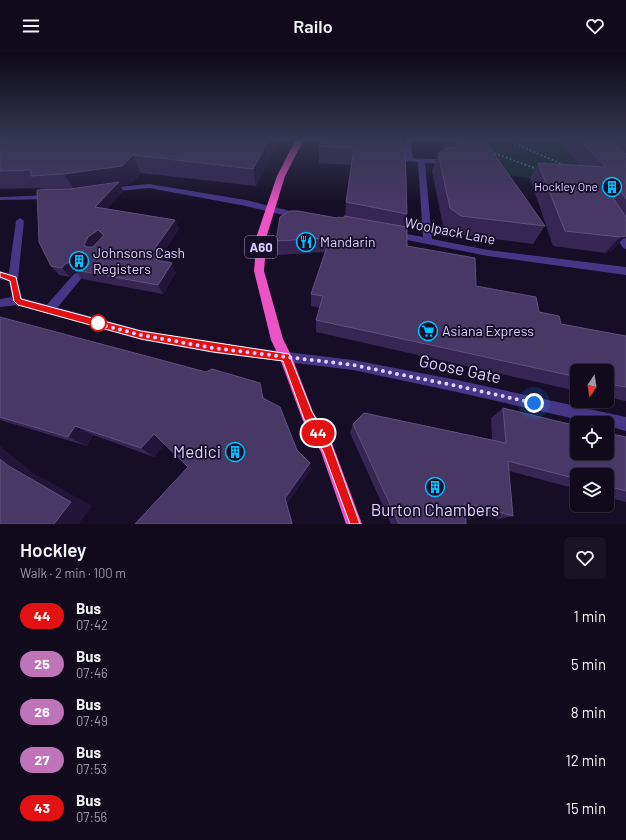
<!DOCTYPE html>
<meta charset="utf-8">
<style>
body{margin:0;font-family:Barlow,sans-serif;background:#191325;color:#f1f3f6;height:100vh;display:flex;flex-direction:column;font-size:15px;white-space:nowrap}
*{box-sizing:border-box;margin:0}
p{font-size:13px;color:#9c9aa3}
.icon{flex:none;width:22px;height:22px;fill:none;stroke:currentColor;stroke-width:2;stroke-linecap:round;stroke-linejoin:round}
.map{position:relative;height:472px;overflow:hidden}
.panel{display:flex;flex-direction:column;background:#100a1c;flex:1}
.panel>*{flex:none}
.badge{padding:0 8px;border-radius:13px;font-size:14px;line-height:26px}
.needle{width:26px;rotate:192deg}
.fabs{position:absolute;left:570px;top:312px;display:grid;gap:8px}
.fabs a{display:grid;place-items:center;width:44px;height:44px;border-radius:6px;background:#100a1c;box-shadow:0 1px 3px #0004,0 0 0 1px #302b3b;font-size:20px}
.you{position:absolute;width:20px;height:20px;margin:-10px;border:3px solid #fff;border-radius:50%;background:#1a73e8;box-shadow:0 0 0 6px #1a73e833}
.map>.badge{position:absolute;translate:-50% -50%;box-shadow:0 0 0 2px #fff}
.round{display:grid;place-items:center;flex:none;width:42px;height:42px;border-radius:6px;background:#191325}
.headline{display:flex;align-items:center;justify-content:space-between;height:68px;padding:0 20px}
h1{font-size:19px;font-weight:600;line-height:30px}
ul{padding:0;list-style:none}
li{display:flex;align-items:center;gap:12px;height:48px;padding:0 20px}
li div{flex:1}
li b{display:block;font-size:15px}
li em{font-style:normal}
li .badge{min-width:44px;font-weight:700;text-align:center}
header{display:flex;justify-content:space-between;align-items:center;height:52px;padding:0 20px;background:#100a1c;font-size:18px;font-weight:600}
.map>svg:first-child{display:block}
</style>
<header><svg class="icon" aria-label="menu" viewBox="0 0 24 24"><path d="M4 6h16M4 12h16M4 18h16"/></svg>Railo<svg class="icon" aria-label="heart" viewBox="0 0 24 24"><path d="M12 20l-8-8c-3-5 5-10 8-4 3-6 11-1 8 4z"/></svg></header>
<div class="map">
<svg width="626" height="472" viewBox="0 0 626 472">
<rect width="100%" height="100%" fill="#150e26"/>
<path fill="#112c30" d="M442,87H556L581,115L530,126L514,124L484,117Z"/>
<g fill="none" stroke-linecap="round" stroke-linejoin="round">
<g stroke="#2aafbb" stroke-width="2" stroke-dasharray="1.5 2.5" stroke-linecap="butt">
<path d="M504,87L564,113"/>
<path d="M491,100L537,117"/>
</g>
<g fill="#463786" fill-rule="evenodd">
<path d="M149,132L246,148L273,155L274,157L270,160L246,154L149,136L109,140L105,138L109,136Z"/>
<path d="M51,143L55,145L54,147L0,148V145H3Z"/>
<path d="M615,174L618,175L626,187V197L623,196L611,177Z"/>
<path d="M77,221L80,222L82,225L80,228L53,261L49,262L45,261L44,258L45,255L74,222Z"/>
</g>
<path fill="#463786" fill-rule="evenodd" d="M20,166L24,169L18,227L16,230H10L8,227L16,169Z"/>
<g fill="#463786" fill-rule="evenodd">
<path d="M404,87H410L413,106L448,108L452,110L448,112L425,111L432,187L488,198L626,215V223L488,204L392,185L391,183L395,180L423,185L418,110L402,109L398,107L402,105H406Z"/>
<path d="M270,154L302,162L303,164L299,167L267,159V155Z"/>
<path d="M0,219L16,224L22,246L141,278L213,291L353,308L457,328L626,365V379L607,374V371H593L457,340L353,318L213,301L141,288L18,253L0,255V247L12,245L9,229L0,227Z"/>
</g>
<path fill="#ec53c4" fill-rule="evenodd" d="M296,87H304L285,124L267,183L264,219L283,287L292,305L313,360L332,391L362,472H346L321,400L303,369L280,307L271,288L254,219L257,183L277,124Z"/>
</g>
<g fill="#362654">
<path d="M0,87H280L256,134L141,121L130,132L120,133L123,139L107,157L175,168L179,177L164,199L168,207L166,210L176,220L163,242L82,227L76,220L73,221L70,225L59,223L51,214L42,138L40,136L0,137Z"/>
<path d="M405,87L404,93L407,162L404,175L407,194L476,234L539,260L561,272L626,284V349L607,345V319H577V339L316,280V268L320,256L311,254V242L325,200L278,203L276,189L337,166H344L345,164L346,150L352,113L319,111V94Z"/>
<path d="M442,87H486L492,99L545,174L533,192L454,182L443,174L432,119L438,101L445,97Z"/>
<path d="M556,87H626V184L611,199L605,201L553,194L530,126L538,111L580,114Z"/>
<path d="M0,265L263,343L264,347L297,398L310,411L311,418L287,451L293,472H135L188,415L165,392L154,405L93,383L87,394L0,368Z"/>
<path d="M503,356L626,385V450L607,445V423H577V437L509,419L513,464L498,467L466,458V472H391L350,381L353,372L492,388L491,366Z"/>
</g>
<g fill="#21153a">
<path d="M269,87H280L256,134L253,117Z"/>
<path d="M405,87L402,104L400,91Z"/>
<path d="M133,103L141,121L130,132L120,133L123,139L101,164L76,140L64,122Z"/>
<path d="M175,168L179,177L164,199L168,207L161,218L156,208L155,196Z"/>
<path d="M98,178L105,188L91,202L84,193L88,185Z"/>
<path d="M626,184L611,199L605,201L620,185Z"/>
<path d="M70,210L76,218H75L76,220L73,221L70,225L62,216L65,212Z"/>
<path d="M172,211L176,220L163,242L158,233Z"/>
<path d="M75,374L93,383L87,394L68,385Z"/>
<path d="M154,382L166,391L154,405L141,396Z"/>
<path d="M0,394L32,420L92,454L79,472H54L0,407Z"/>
<path d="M310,411L311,418L287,451L293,472H292L285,446Z"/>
</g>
<g fill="#483866" stroke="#5f507e" fill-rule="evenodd">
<path d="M0,87H269L253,117L133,103L122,114L64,122L31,124V118L0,119Z"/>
<path d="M321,87H405L400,91L405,94L407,162L346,150L354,96L319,94Z"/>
<path d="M452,87H486L492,99L545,174L461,164L450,156L438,101L447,96H455L460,92L453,89Z"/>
<path d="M579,87H610L626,102V147L612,127L604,126L602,130L626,165V184L620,185L565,179L538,111L606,115Z"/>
<path d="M119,130L95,155L175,168L155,196L163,197L156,208L172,211L158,233L75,218L76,215L70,210L65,212L62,216L51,214L39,190L37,138L70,137ZM98,178L104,183L93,195H87L84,193L88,185Z"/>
<path d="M290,159H298L337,166L338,165L344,166V164L407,175V194L475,206L476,234L536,245L539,260L559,264L561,272L626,284V335L607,332V319H577V325L316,268L323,244L311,242L330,186L276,189L280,165Z"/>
<path d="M0,265L206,320L212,317L260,331L263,346L280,355L297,398L310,411L285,446L292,472H135L188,415L154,382L141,396L75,374L68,385L0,365Z"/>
<path d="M503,356L577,374V401H607V381L626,385V439L607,434V423H577V427L508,409L513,464L465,451L466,472H399L353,372L364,361L506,391Z"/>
<path d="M0,407L7,413L71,450L54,472H0Z"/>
</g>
<linearGradient id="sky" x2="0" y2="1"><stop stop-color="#0c0815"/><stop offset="0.57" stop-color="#353652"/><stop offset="1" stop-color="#353652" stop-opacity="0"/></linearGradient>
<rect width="626" height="153" fill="url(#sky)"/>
<path fill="#e21212" stroke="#fff" d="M0,220L16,225L21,247L141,279L289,302L312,360L331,392L360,472H350L323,399L304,367L283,309L213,300L141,287L18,253L14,249L10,229L0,225Z"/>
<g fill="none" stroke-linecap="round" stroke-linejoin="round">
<path stroke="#ded2ff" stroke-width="4" stroke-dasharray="0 7.2" d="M98,271H95L141,283L213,296L353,313L457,334L534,351"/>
</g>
<defs>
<symbol id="building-ring" viewBox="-11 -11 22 22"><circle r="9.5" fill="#150e26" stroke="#00bffd" stroke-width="1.5"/><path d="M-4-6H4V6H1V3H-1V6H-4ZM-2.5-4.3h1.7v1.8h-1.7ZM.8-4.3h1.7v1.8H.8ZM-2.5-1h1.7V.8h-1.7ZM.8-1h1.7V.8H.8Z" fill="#00bffd"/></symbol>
<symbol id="restaurant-ring" viewBox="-11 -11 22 22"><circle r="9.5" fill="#150e26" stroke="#00bffd" stroke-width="1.5"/><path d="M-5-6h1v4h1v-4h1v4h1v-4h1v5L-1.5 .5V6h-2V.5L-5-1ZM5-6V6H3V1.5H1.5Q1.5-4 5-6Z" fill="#00bffd"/></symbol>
<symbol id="supermarket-ring" viewBox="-11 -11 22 22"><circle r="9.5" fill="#150e26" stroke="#00bffd" stroke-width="1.5"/><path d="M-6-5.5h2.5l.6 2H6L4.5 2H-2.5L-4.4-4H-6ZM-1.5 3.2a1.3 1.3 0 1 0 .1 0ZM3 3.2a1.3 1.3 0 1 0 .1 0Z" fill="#00bffd"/></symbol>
</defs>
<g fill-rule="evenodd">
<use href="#building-ring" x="601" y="124" width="22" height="22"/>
<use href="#restaurant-ring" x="295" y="179" width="22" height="22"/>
<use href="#building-ring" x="68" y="198" width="22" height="22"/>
<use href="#supermarket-ring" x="417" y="268" width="22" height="22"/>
<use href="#building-ring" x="224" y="389" width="22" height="22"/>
<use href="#building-ring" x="424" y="424" width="22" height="22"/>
</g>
<circle fill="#fff" stroke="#e21212" stroke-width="2" cx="98" cy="271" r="8"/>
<g text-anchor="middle" stroke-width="3.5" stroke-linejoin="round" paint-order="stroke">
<g font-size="12" fill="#ded2ff" stroke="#150e26" text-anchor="end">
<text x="598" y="139">Hockley One</text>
</g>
<rect fill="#150e26" stroke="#a297be" stroke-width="1" x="245" y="184" width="32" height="22" rx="3"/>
<g font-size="13" font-weight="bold" fill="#ded2ff">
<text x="261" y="200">A60</text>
</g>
<g font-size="14" fill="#ded2ff" stroke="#150e26">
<text transform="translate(450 179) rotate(11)" y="5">Woolpack Lane</text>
</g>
<g font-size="14" fill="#ded2ff" stroke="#150e26" text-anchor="start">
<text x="320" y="195">Mandarin</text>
<text x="93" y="206">Johnsons Cash<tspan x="93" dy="16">Registers</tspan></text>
<text x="442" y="284">Asiana Express</text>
</g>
<g font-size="17" fill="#ded2ff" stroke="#150e26">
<text transform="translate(460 317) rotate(12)" y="6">Goose Gate</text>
</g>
<g font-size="17" fill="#ded2ff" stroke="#150e26" text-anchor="end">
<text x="221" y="406">Medici</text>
<text x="435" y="464" text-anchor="middle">Burton Chambers</text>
</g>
</g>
</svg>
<div class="fabs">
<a><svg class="needle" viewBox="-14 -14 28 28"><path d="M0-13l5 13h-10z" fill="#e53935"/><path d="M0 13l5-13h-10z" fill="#9c9aa3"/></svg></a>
<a><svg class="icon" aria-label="locate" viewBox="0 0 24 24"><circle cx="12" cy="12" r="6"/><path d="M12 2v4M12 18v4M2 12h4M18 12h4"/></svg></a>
<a><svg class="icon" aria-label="layers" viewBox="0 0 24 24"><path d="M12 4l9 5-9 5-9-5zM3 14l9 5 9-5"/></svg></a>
</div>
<div class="you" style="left:534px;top:351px"></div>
<b class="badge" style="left:318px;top:381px;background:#e21212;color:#fff">44</b>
</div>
<section class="panel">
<div class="headline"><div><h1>Hockley</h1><p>Walk · 2 min · 100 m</p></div><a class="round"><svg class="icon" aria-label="heart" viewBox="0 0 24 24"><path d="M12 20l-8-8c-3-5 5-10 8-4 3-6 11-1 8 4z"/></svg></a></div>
<ul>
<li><span class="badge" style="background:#e21212;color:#fff">44</span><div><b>Bus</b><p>07:42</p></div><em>1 min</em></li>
<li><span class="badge" style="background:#bf73b8;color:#fff">25</span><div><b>Bus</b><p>07:46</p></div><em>5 min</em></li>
<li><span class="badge" style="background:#bf73b8;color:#fff">26</span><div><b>Bus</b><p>07:49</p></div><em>8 min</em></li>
<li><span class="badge" style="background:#bf73b8;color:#fff">27</span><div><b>Bus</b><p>07:53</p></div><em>12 min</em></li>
<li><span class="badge" style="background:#e21212;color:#fff">43</span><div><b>Bus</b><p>07:56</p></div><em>15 min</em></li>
</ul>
</section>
